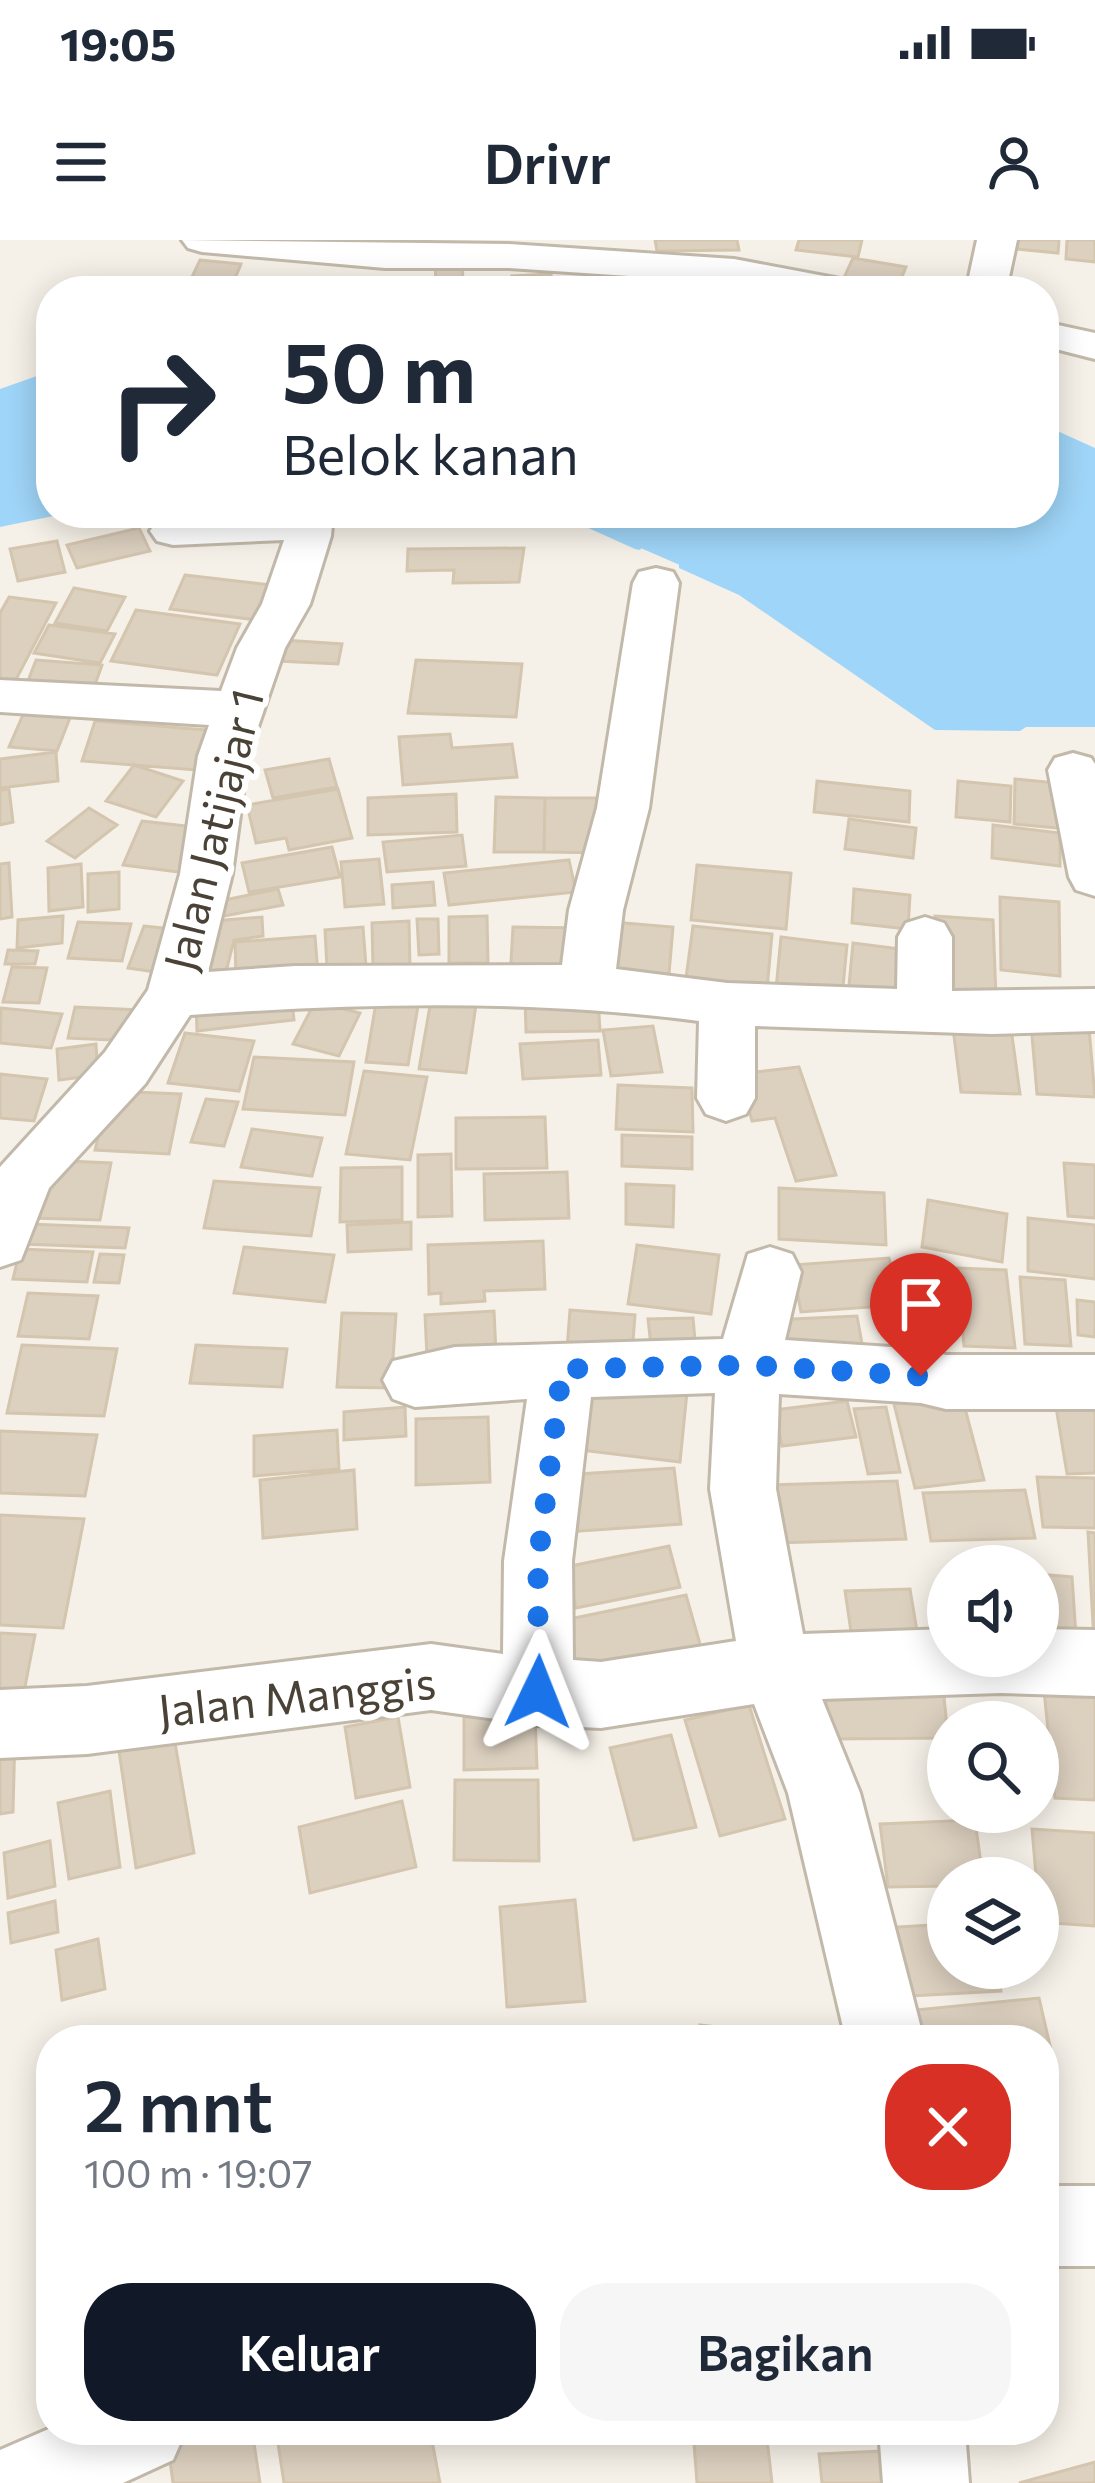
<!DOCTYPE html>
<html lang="id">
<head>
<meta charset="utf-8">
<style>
	:root { --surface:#fff; --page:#f6f6f7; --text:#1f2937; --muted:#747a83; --accent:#111827 }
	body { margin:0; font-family:Commissioner,sans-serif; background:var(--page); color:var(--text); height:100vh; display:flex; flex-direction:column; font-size:45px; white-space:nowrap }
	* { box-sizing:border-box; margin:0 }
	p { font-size:39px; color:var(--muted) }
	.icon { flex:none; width:66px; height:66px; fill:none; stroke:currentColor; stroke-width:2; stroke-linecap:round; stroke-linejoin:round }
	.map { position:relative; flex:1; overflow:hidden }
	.drawer { position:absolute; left:36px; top:1785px; width:1023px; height:420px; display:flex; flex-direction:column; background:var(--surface); border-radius:48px; box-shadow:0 6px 30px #0003 }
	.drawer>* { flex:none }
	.guide { position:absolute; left:36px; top:36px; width:1023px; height:252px; border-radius:48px; box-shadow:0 6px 30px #0003; background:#fff; color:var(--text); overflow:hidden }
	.controls { position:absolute; left:927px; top:1305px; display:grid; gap:24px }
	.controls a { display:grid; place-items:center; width:132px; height:132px; border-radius:50%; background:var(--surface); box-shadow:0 6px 30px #0003; font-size:60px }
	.pin { position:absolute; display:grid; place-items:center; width:102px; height:102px; color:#fff; margin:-123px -51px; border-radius:50% 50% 50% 0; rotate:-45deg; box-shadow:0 0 12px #0007 }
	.pin .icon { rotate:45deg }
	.me { position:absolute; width:132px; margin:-66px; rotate:2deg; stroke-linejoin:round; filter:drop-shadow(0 0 9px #0008) }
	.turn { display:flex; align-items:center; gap:42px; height:252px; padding:0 48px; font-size:54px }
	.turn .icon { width:156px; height:156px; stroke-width:2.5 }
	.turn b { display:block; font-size:84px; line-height:102px }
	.round { display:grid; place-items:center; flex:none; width:126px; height:126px; border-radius:48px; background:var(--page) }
	.overview { display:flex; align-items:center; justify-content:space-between; height:204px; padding:0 48px }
	h1 { font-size:72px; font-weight:600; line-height:90px }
	.cta { display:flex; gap:24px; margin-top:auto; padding:24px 48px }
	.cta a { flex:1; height:138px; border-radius:48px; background:var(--accent); color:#fff; font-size:48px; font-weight:600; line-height:138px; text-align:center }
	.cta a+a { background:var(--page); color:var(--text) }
	.status { display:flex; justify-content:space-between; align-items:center; height:84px; padding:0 60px; background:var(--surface); direction:ltr }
	.status svg { height:33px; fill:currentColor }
	header { display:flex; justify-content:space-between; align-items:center; height:156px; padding:0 48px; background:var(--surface); font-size:54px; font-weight:600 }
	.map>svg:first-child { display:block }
	.water { fill:#9fd5f8 }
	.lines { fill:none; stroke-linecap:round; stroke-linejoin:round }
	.stream { fill:#9fd5f8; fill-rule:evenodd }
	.building { fill:#dcd0bf; stroke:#d4c5af; stroke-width:3 }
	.minor-casing { stroke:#c2b9aa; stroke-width:6 }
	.minor { fill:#fff; fill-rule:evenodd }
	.route { stroke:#1a73e8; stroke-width:21; stroke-dasharray:0 37.8 }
	.labels { text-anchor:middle; stroke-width:12; stroke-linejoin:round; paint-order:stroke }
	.street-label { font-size:45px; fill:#4a4236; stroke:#fff }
</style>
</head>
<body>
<div class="status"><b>19:05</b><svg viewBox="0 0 49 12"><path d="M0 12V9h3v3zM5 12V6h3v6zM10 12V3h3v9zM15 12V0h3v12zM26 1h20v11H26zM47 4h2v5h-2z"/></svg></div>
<header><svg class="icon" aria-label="menu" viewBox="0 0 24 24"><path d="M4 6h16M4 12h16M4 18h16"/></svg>Drivr<svg class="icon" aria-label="person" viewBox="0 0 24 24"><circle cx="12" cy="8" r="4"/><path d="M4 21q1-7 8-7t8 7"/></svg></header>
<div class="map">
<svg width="1095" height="2243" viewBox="0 0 1095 2243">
	<rect width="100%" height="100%" fill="#f6f1e8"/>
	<path class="water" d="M51,134v139h17l-68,14v-135z
		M1044,188l51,24v275h-156l-197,-135 -182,-79h484z"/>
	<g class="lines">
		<path class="stream" d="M288,48l14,3h-19z
			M51,131v6l-51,18v-6z
			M1044,185l51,23v7l-51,-23z
			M555,273h14l75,34 -5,3 -4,-1z
			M683,323l64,26 194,134h79l6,4 -6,4 -85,-1 -196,-135 -60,-27v-4z"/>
	</g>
	<path class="building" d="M655,0h82l2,10 -82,1z
		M799,0h63l-4,17 -62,-7z
		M1005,0h54l-1,13 -54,-5z
		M1067,0h28v22l-29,-3z
		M853,18l53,9 -9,22 -54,-9z
		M200,20l41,4 -7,17 -42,-4z
		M462,20l1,22 -27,1 -1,-22z
		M551,34l2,16 -39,1 -2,-15z
		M139,288l11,23 -73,17 -10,-23z
		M57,301l8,31 -47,9 -8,-32z
		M524,308l-5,34 -66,1 1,-13 -47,1 1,-22z
		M185,335l86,10 -14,35 -87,-11z
		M74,348l51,9 -18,34 -52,-8z
		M9,357l47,6 -47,90 -9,-1v-79z
		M136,370l104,14 -23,51 -106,-14z
		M49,385l66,9 -15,29 -66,-10z
		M283,400l59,4 -4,20 -60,-3z
		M36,420l66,5 -12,34 -67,-5z
		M416,420l106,4 -6,53 -108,-4z
		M29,461l46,4 -18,46 -48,-4z
		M95,481l113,9 -12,40 -114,-9z
		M450,494l2,14 60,-4 5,33 -114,8 -4,-48z
		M56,512l2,29 -58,7v-29z
		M329,519l8,28 -64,11 -8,-28z
		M134,525l49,16 -27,36 -50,-16z
		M1015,539l42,4 1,45 -44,-4z
		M817,541l93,10 -1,31 -95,-10z
		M958,541l53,5 -1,36 -54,-5z
		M9,549l4,33 -13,3v-35z
		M338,549l14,49 -63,12 -3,-12 -30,5 -9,-38z
		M456,554l1,38 -89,3v-37z
		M496,557l49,1 -1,54h-50z
		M545,558h61l1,55 -63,-1z
		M89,568l28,17 -42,33 -28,-17z
		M849,579l67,9 -3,30 -68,-9z
		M142,581l62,7 -17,45 -64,-8z
		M993,585l67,8v33l-68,-8z
		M462,595l4,31 -79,6 -4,-30z
		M332,607l8,30 -91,15 -7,-29z
		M379,619l5,45 -39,3 -4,-45z
		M569,620l7,32 -127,13 -5,-32z
		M9,623l3,54 -12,2v-55z
		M81,624l2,43 -34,4 -1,-43z
		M697,625l94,8 -5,56 -95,-9z
		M119,632v37l-31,3v-38z
		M433,642l2,23 -42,3 -1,-23z
		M278,649l5,16 -59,11 -4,-15z
		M854,649l56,6 -2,34 -56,-6z
		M1000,657l59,5 1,74 -59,-6z
		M63,676l-1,27 -45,5 1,-28z
		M487,676l1,47h-39v-46z
		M935,676l58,4 3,77 -60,-5z
		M262,677l1,19 -29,4 -10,40 -28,-2 17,-57z
		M417,679h21l1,35 -20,1z
		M409,681l1,48 -37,1 -1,-47z
		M601,681l72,6 -5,59 -73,-5z
		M78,682l53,2 -9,37 -54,-3z
		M144,686l28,3 -16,43 -28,-4z
		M693,686l79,8 -6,67 -82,-8z
		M363,687l3,39 -39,3 -2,-39z
		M513,687l71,1v52l-74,-1z
		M315,696l3,38 -82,6 -1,-38z
		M781,697l66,8 -5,52 -66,-8z
		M853,703l63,8 -4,53 -64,-8z
		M8,710l30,1 -3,13h-30z
		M12,727l35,1 -8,35 -36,-1z
		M291,754l3,26 -97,11 -1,-26z
		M432,754l45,4 -11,75 -47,-4z
		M377,757l42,3 -11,65 -42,-3z
		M598,757l2,34 -74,1 -1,-34z
		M315,762l45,11 -21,43 -46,-12z
		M75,767l66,3 -7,31 -66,-3z
		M1,768l61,6 -11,34 -51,-5z
		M1031,784l58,4 6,69 -58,-3z
		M653,786l9,46 -51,4 -8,-46z
		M953,788h58l9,66 -59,-2z
		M185,793l69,8 -15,50 -71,-8z
		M598,800l3,35 -78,4 -3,-35z
		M96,804l2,31 -39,5 -2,-31z
		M254,817l100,5 -9,53 -102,-6z
		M799,827l37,108 -40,6 -21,-63 -23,3 -13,-47z
		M364,831l63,6 -17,83 -64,-6z
		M0,834l47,5 -13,42 -34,-3z
		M618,845l74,3 1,44 -77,-3z
		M109,851l72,3 -12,60 -74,-4z
		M206,859l32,3 -14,44 -33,-4z
		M545,877l2,51 -91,1v-51z
		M252,889l70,9 -10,38 -71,-9z
		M622,895l70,2v32l-70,-3z
		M451,914l1,62 -34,1v-62z
		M44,920l67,3 -11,57 -69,-2z
		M1064,923l31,2v53l-27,-2z
		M402,927v53l-62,2 1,-54z
		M567,932l2,46 -84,2 -1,-46z
		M214,941l106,7 -9,48 -107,-8z
		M626,944l48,2 -1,41 -47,-3z
		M779,948l105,5 2,52 -107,-6z
		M928,960l79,14 -5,48 -80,-15z
		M1028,978l67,7v54l-67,-8z
		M411,982v27l-63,3 -1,-27z
		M28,984l101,4 -4,20 -102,-4z
		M543,1001l2,48 -61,2 1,10 -44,3v-11l-12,1 -1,-49z
		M637,1005l82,10 -8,59 -83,-10z
		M244,1007l90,8 -9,47 -91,-9z
		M20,1009l73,3 -6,30 -74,-3z
		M100,1014l24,1 -5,28 -25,-1z
		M889,1018l11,47 -99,7 -9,-47z
		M957,1028l49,2 9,78 -51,-2z
		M1020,1037l45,3 6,66 -46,-2z
		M912,1040h36l8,55 -36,1z
		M28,1053l70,3 -9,43 -71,-3z
		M1077,1060l18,2v35l-17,-2z
		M570,1070l65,5 -3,39 -65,-5z
		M494,1071l2,42 -69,4 -2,-42z
		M342,1073l54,1 -5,74 -54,-1z
		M857,1076l8,44 -88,5 -6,-45z
		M693,1078l4,44 -44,2 -5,-45z
		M22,1105l95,4 -13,67 -97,-3z
		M196,1105l91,4 -5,38 -92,-4z
		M582,1141l105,11 -7,70 -108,-13z
		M962,1157l22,83 -69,8 -21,-84z
		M847,1161l9,36 -74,9 -8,-36z
		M405,1167l1,29 -62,4v-28z
		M886,1167l14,65 -32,2 -14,-65z
		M1056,1167h39v66l-28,1z
		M488,1177l2,65 -74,3v-66z
		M337,1190l2,39 -85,7v-40z
		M0,1191l97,4 -12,61 -85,-3z
		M674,1228l7,56 -114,8 -5,-57z
		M354,1230l3,59 -94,9 -3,-58z
		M1037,1237l58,1v50l-52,-1z
		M897,1241l9,58 -130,4 -7,-58z
		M1025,1250l10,48 -104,3 -8,-48z
		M0,1275l84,4 -21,109 -63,-3z
		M1088,1292l7,1v110h-1z
		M669,1306l11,41 -104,21 -10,-41z
		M1038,1334l34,3 4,59 -38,-3z
		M910,1349l10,60 -66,3 -9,-61z
		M686,1355l16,56 -129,27 -13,-57z
		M0,1393l35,2 -16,83 -19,-1z
		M942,1436l6,62 -119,1 -5,-61z
		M1043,1441l52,2v117l-40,-2z
		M749,1465l36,114 -65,17 -35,-116z
		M535,1475l2,53 -73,2v-53z
		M398,1477l12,70 -54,11 -11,-71z
		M15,1493l-2,79 -13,2v-80z
		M671,1495l25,92 -62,13 -24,-92z
		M174,1497l20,116 -58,15 -17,-117z
		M455,1540h83l1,81 -85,-1z
		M110,1551l10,76 -51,12 -11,-76z
		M402,1561l14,66 -106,26 -11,-66z
		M975,1580l8,58h-35v8l-60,1 -8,-63z
		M1032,1589l63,4v93l-55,-4z
		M50,1601l5,45 -47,12 -4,-45z
		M575,1660l10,101 -78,6 -7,-100z
		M55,1661l3,31 -47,11 -3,-30z
		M948,1684v44h49l4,23 -109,6 -10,-69z
		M98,1699l7,50 -43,11 -6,-50z
		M1039,1758l16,69 -11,1v-28h-124l-5,-30z
		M700,1785l87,10v5h-88z
		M166,2190h86l8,53h-87z
		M276,2190h154l10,53h-156z
		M693,2190h73l6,53h-75z
		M903,2210l4,33h-85l-3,-29z
		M1095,2222v21h-76z"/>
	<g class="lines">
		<defs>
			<path id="minor" d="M182,0l327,4 225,15 122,23 6,9h-86l-42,-8 -225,-15h-124l-183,-16 -14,-4z
				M977,0h40l-11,51h-40z
				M1044,82l51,11v26l-51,-13z
				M333,273l-2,23 -21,68 -25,44 -37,108 -16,118 -24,98 87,-6 267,-1 7,-55 28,-102 36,-225 6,-11 17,-4 17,4 6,11 -30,225 -26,102 -7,59 111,14 170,6 1,-52 8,-14 19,-6 19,6 8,14v54l143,-2v42l-103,3 -237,-8v72l-9,16 -20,7 -20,-7 -9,-16 2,-77c-168,-22 -340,-18 -509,-6l-45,69 -96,104 -28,72 -21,7v-100l105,-115 43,-62 32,-116 18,-118 11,-31 -209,-13v-32l221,11 16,-43 25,-44 22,-64 -111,5 -16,-4 -7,-10 7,-10 16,-4z
				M1073,513l18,5 4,6v132l-19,-6 -7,-13 -21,-107 7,-12z
				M770,1007l22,7 9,18 -16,68 136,9 25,6h149v54h-149l-25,-6 -142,-9 -3,95 27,145 145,-5v27h90v-27l57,1v66l-95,-3 -178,6 38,94 64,247h-78l-58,-247 -34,-89 -153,24 -63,-3 -107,-15 -344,44 -87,4v-68l87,-4 344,-42 72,10 1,-93 23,-162 -112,8 -22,-8 -10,-19 10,-19 62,-14 268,-8 25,-85zM715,1153l-5,96 26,152 -135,21 -28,-2 -1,-99 19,-164z
				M1044,1946h51v80h-51z
				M51,2188v2h135l-13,30 -50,23h-123v-33z
				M879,2190h86l4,53h-86z"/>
		</defs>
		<use href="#minor" class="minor-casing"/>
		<use href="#minor" class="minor"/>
	</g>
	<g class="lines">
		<path class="route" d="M538,1452v-131l24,-192 186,-4 173,11"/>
	</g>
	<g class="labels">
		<g class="street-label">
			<text transform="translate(214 590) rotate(-76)" y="16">Jalan Jatijajar 1</text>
			<text transform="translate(297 1457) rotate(-6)" y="16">Jalan Manggis</text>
		</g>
	</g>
</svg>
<div class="controls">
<a><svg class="icon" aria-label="sound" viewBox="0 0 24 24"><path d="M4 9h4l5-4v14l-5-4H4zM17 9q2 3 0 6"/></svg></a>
<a><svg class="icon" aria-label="search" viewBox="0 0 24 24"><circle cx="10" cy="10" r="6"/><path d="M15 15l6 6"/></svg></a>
<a><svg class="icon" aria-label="layers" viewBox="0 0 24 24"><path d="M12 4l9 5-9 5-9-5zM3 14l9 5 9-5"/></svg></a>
</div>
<div class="pin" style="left:921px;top:1136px;background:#d93025"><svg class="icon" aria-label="arrive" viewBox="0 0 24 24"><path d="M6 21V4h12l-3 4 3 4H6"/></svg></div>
<svg class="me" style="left:538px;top:1452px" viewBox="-20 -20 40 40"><path d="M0-17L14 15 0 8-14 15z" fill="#1a73e8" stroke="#fff" stroke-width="4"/></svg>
<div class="guide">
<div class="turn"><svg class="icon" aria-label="right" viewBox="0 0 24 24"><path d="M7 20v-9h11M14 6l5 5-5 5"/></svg><div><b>50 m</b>Belok kanan</div></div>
</div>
<section class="drawer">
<div class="overview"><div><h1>2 mnt</h1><p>100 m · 19:07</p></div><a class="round" style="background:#d93025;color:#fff"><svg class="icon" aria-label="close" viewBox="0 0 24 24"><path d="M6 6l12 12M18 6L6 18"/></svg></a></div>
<div class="cta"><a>Keluar</a><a>Bagikan</a></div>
</section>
</div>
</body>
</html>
